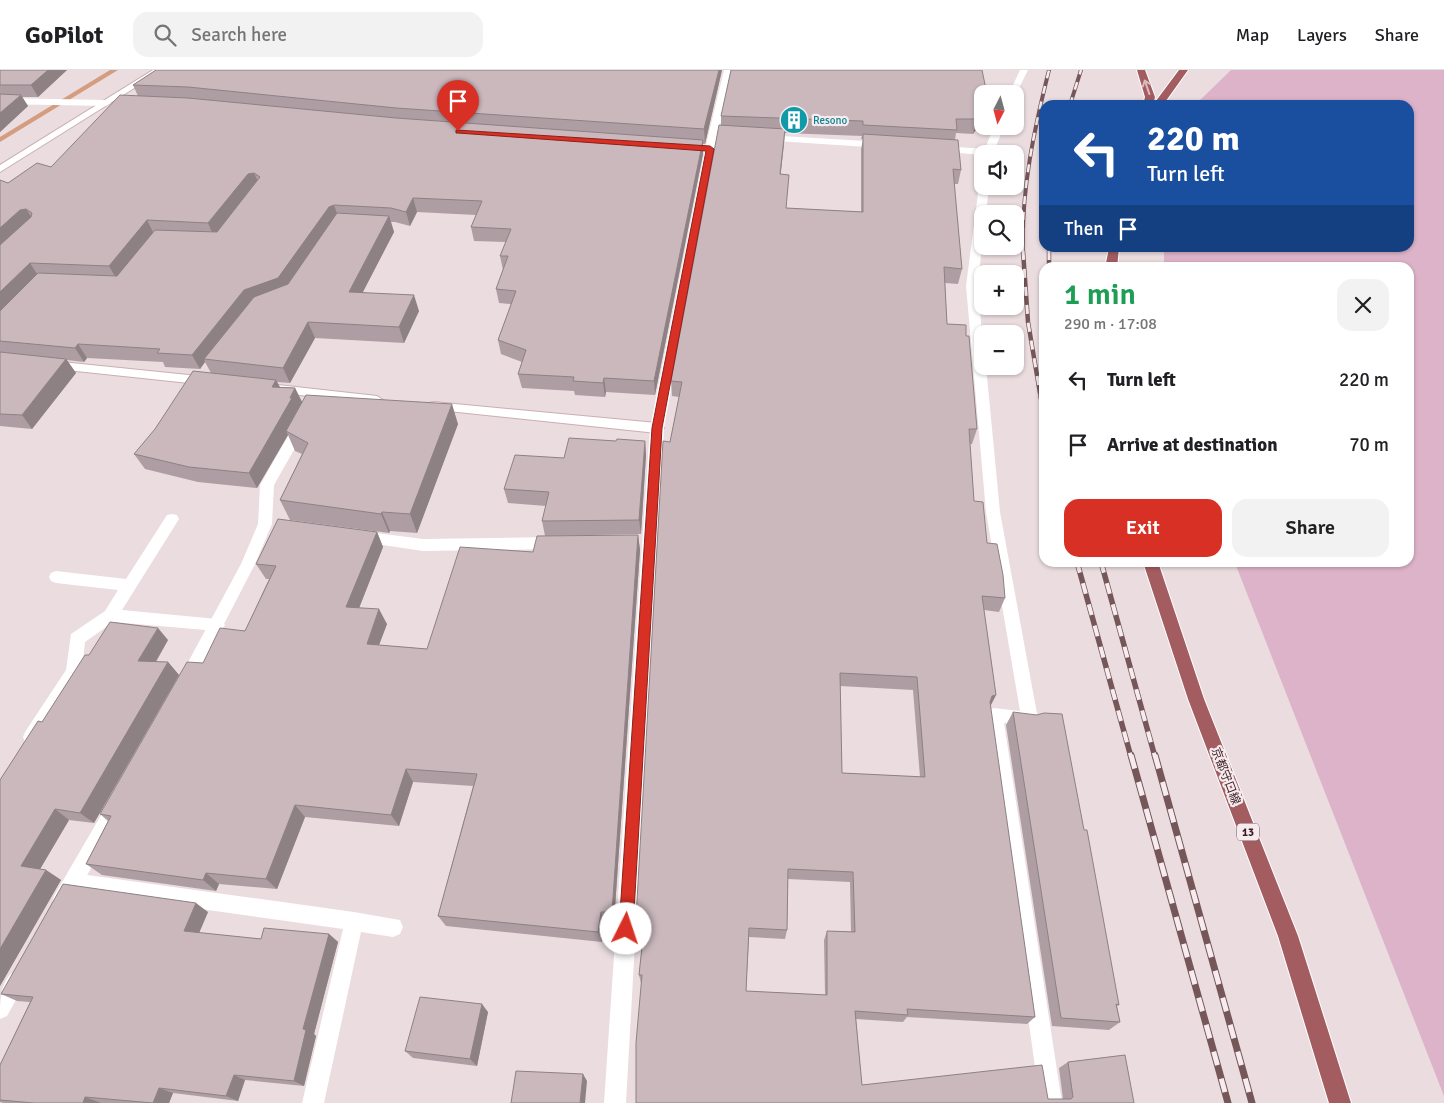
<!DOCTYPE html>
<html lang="en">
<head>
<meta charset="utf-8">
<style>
	:root { --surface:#fff; --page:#f2f2f2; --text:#202124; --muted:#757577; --line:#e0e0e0; --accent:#d93025 }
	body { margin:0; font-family:Signika,"Noto Sans JP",sans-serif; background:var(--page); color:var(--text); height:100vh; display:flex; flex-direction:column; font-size:19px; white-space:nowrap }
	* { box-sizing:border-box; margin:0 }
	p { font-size:16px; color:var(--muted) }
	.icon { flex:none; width:28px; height:28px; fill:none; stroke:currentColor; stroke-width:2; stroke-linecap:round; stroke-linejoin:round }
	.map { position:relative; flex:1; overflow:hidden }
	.side { position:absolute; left:1039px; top:192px; width:375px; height:305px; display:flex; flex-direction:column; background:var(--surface); border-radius:15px; box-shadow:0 1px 4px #0004 }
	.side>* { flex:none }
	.hud { position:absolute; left:1039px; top:30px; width:375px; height:152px; border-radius:15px; box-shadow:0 1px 4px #0004; background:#1a4fa0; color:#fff; overflow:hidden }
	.needle { width:32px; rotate:186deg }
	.tools { position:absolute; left:974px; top:15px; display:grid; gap:10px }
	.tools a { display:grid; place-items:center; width:50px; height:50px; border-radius:10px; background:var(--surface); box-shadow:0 1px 4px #0004; font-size:25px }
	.pin { position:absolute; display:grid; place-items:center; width:42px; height:42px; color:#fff; margin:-51px -21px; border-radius:50% 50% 50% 0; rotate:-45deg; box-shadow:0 0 5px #0007 }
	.pin .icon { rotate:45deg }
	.me { position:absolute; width:55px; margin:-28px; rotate:4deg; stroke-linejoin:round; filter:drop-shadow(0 0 4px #0008) }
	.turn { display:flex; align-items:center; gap:18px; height:105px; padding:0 25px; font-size:22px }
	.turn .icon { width:65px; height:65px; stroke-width:2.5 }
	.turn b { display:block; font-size:35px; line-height:42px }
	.then { display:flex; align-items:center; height:48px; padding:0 25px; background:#0003; gap:10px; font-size:19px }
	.round { display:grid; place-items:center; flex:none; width:52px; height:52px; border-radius:15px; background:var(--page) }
	.summary { display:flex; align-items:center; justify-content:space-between; height:85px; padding:0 25px }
	h1 { font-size:30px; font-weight:600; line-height:38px; color:#1e9e55 }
	.action { display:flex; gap:10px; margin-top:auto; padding:10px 25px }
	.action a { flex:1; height:58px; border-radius:15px; background:var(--accent); color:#fff; font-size:20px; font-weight:600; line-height:58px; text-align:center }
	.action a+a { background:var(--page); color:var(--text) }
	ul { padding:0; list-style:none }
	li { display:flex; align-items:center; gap:15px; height:65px; padding:0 25px }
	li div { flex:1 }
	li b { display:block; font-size:19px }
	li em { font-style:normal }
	header { display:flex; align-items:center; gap:30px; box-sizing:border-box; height:70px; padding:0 25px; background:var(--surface); border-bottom:1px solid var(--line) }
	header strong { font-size:24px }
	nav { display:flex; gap:28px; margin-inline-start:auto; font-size:18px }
	.search { width:350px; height:45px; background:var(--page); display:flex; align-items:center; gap:12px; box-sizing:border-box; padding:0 18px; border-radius:15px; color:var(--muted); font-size:19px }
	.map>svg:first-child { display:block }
	.green { fill:#ddb3c9 }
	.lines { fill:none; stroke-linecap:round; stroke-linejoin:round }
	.stream { fill:#d49d7f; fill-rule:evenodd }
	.secondary-casing { stroke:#caafb3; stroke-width:2 }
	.primary-casing { stroke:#fff; stroke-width:2 }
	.lane { fill:#fff; fill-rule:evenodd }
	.street { fill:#fff; fill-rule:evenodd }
	.secondary { fill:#fff; fill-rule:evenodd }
	.primary { fill:#a35d61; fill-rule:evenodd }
	.rail-far3-casing { stroke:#765759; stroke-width:4 }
	.rail-far2-casing { stroke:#765759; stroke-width:4.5 }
	.rail-far1-casing { stroke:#765759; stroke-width:5.5 }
	.rail-casing { stroke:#765759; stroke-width:7 }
	.rail-far3 { stroke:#f6ecef; stroke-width:2.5; stroke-dasharray:8; stroke-linecap:butt }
	.rail-far2 { stroke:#f6ecef; stroke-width:3; stroke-dasharray:9; stroke-linecap:butt }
	.rail-far1 { stroke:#f6ecef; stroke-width:4; stroke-dasharray:11; stroke-linecap:butt }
	.rail { stroke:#f6ecef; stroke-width:5; stroke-dasharray:14; stroke-linecap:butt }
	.wall { fill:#ae9ea3; fill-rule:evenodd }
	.shaded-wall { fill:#8d8184 }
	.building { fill:#cab8bd; stroke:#8d8184; fill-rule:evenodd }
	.oneway { stroke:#d9babd }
	.route { fill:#d93025; stroke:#8d1f18 }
	.labels { text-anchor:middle; stroke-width:4.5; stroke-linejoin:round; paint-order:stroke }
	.far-culture-label { font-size:11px; fill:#0d838f; stroke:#f6ecef; text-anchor:start }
	.shield { fill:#f6ecef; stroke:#725b5d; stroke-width:1 }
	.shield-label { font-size:11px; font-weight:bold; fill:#3a1d1f }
	.street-label { font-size:12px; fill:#3a1d1f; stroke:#f6ecef }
</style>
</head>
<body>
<header>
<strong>GoPilot</strong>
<div class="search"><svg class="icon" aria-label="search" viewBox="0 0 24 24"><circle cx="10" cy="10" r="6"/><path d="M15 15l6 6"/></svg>Search here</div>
<nav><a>Map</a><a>Layers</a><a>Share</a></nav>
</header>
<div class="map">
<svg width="1444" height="1033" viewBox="0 0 1444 1033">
	<rect width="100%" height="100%" fill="#eadcdf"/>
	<path class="green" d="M1231,0h213v1026l-209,-533 174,-1v-294l-245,-1v-19h245v-143h-214z"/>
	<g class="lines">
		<path class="stream" d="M110,0h8l-118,72v-5z"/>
		<defs>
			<path id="secondary" d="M153,0h10l-163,102v-7z
				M52,291l156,16 6,4 -6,4 -160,-17 -2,-3 2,-3z
				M278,315l99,11 6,4 -6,4 -103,-12 -2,-3 2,-3z
				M434,332l223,21 7,5 -7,5 -228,-24 -1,-3 1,-3z"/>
			<path id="primary" d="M1137,0h8l10,27 -2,8h-10l2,-8z
				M1179,0h9l-25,35h-10z
				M1109,178h10l-2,20h-12z
				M1143,492h15l46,137 94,237 53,167h-22l-51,-167 -90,-237z"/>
		</defs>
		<use href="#secondary" class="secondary-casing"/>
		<use href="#primary" class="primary-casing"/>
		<path class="lane" d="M0,28l106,2 5,3 -5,3 -106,-2z
			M765,65l117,7 5,3 -5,3 -120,-8v-4z
			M939,76l49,3 5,3 -11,3 -46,-4v-4z
			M172,444l5,1 2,4 -57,91 95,9 5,2 3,4 -3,4 -5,2 -104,-9 -28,20 -3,29 -45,71 -6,2 -6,-2 -2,-5 2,-5 41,-62 5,-36 34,-23 13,-21 -62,-7 -5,-2 -2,-4 2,-4 5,-2 70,8 41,-64z
			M361,461l62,8 132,-2 5,2 2,4 -2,4 -5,2 -132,2 -67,-10 -2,-4 2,-4z
			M73,803l281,39 46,8 3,7 -3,7 -7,3 -32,-5 -37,171h-22l41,-174 -270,-38 -7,-3 -2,-6 2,-6z"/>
		<path class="street" d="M724,0h8l-17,79 -51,279 -38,675h-22l46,-675 55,-279z
			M1020,0h8l-13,26v-2h-6z
			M994,56h10l-11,28h-10z
			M982,113v3h7l-3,28h-4v30l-4,42 4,48v32h4l14,146 38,207 -2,5 -6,2 -26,-3 58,380h-22l-54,-388 2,-5 6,-2 26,3 -34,-199 -20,-226 13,-100z
			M301,350l7,5 -34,60 -2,39 -17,40 -62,120 -6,2 -6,-2 -2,-5 62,-115 17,-40 2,-39 36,-63z
			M117,726l6,2 3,6 -3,6 -55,100 -7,2 -7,-2 -2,-7 2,-7 57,-98z
			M17,900l7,3 3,7 -20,36 -7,3c0,-18 0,-41 17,-49z"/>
		<use href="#secondary" class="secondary"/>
		<use href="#primary" class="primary"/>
		<defs>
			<path id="rail-far3" d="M1070,35l11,-35
				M1049,178v4
				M1023,182c-2,-62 11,-122 26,-182"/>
			<path id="rail-far2" d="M1023,181l5,71 16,95
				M1049,181v17"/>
			<path id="rail-far1" d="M1077,492l54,195
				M1101,492l54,195"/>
			<path id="rail" d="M1131,685l97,348
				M1155,685l97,348"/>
		</defs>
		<use href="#rail-far3" class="rail-far3-casing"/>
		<use href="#rail-far2" class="rail-far2-casing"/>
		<use href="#rail-far1" class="rail-far1-casing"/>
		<use href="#rail" class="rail-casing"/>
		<use href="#rail-far3" class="rail-far3"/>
		<use href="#rail-far2" class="rail-far2"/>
		<use href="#rail-far1" class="rail-far1"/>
		<use href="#rail" class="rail"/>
	</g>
	<path class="wall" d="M0,0h67l-29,27h-16l6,9 -28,26z
		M156,0h566l-17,74h-2v10l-48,241 -49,-3 -1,5 -30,-2 -1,-4 -52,-3 -4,-14 4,-12 -21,-8 -3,-14 13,-36 -12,-1 -3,-14 7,-19 -3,-14 6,-14 -32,-1 -3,-14 5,-12 -59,-3 -7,14 -15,-4h-4l3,10 -31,60 56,19 -15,32 -89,-5 -25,45 -13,-1 3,5 15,1 7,14 156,22 -41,109 -27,-2 -1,2 -99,-13 -10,-20 22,-46 -7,-3 -7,-16 -31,53 -59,-6 -53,-13 -11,-15 77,-81 -6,-11 -5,7 -35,-2 -2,-5 -76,-4 -3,4 -17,-2 9,13 -44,56 -32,-3v-246l8,3 43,-16 87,-71 -5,-11z
		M982,24v23l-2,7 -7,10 -17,-1 -1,7 6,30 -3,14h-4l8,85 -4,15 -13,-1 2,41 30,105 -5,15h-2l4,57 13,42 18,55 -6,14 -15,-2 12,85 -6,11 45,311 -8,7 -120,-7 -4,5 -47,-3 6,66 186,14h15l-4,-31 9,-6 66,41h-498l6,-120h-1l-2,-8 3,-29 -5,-1 -2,-9 35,-494 9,-45 -7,-1 -1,-15 50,-256v-9zM784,63l78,3 -1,3h2l-2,10v63l-75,-4 3,-33 -9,-1zM840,616l73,4 7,87 -78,-4zM788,809l62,3 1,50 -24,-1 -3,9 1,55 -79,-4 3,-54 36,2 2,-9z
		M616,371h29l1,14 -5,79 -96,2 -3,-15 4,-15 -38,-3 -4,-14 60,-31z
		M377,462l6,15 -24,61 28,16 -8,21 48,4 106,-97 105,-17 2,15 -26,372h-10l-2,20 -156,-16 -8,-10 35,-130 -60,-4 -14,44 -94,-9 -28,72 -58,-5 -3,7 -114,-16 -16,-11 22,-43 -8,-7 103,-151 42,-32 24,-52h-3l-10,-15z
		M168,570l-12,22h12l11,13 -85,148 -25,-3 -29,49 6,1 15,10 -61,106v-206l42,-58 47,-67z
		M1013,642l106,293 -2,1 3,16 -11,8 -57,-4 -46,-301z
		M208,842l-9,21 62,6 68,-5 9,8 -24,92 2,2 -12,50 -59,-6 -7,21 -65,-8 -4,10h-166l-3,-1v-37l30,-63 -13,-1 -16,-7z
		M488,942l-11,54 -64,-8 -8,-7z"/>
	<path class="shaded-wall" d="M48,0h19l-29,27 -7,-12z
		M719,0h3l-17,74 -1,-15z
		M21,25l7,11 -28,26v-19z
		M982,40v7l-2,7 -7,10 3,-15z
		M785,59l-1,15 -5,45 1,-15z
		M703,70v14l-48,241 -1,-14z
		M254,103l6,13 -46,51 -6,-14 40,-49z
		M413,128l4,14 -7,14 -4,-14z
		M334,135l5,14 -55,72 -80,68 1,3 -5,7 -8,-14 52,-65 85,-83z
		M26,139l9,13 -35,28v-22l20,-18z
		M389,146l5,16 -39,75 -6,-15z
		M147,150l7,14 -37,46 -8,-14z
		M30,193l9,14 -39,39v-24z
		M414,225l5,16 -15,32 -5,-16z
		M308,252l7,16 -25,45 -7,-15z
		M78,274l9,14 -3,4 -9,-14z
		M66,289l10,14 -44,56 -10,-14z
		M604,308l2,14 -1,5 -2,-14z
		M276,310l8,15 -12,-8z
		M295,318l8,16 -17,27 2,4 -31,53 -8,-15z
		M452,334l6,20 -41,109 -7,-19z
		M645,371l1,14 -5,79 -2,-14z
		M382,442l8,19 -1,2 -8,-19z
		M377,462l6,15 -29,74 -8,-14z
		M638,465l2,15 -26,372 -2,-10z
		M379,539l8,15 -13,34 -7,-14z
		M158,558l10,12 -19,33 -11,-12z
		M168,592l11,13 -85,148 -14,-10z
		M996,625l-6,12 -4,2 6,-13z
		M406,699l7,13 -14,44 -8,-11z
		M295,735l10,12 -28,72 -11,-10z
		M55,739l14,11 -33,56 -15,-10z
		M46,800l15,10 -61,106v-37z
		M206,803l13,11 -3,7 -13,-11z
		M196,833l12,9 -12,28 -12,-9z
		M601,842l3,10 -2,20 -4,-10z
		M329,864l9,8 -24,92 2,2 -12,50 -10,-5 9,-52z
		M482,934l6,8 -11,54 -7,-7z
		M583,1004l4,7 -2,22h-5z
		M234,1005l11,5 -7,21 -12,-5z
		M159,1018l14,5 -4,10h-16z
		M85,1027l16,6h-18z"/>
	<path class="building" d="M0,0h48l-17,15h-31z
		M156,0h563l-15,59 -308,-21 -208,-21 -55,-2z
		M731,0h251l5,24h-5v16l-6,9h-20l1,11 -94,-5v-4l-142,-5z
		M0,24l21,1 -21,18z
		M120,25l68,3 208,20 307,22 -49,241 -50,-3 -1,5 -30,-2 1,-4 -56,-3 8,-24 -28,-10 18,-49 -20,-2 12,-33h-8l11,-27 -40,-2 11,-26 -69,-3 -7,14 -15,-4 -57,-3 -5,2 -51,71 -34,12 -52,65 -35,-2 3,-4 -82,-5 -3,4 -75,-7v-30l38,-38 79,3 38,-46 62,2 43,-55 -6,-4 -6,1 -40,49 -61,-3 -38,46 -79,-3 -30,29v-47l31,-28 1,-4 -6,-4 -6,1 -20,18v-48l8,3 29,-20 14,4z
		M719,55l66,4 -5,45 9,1 -3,33 77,4v-78l95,6 3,30 -8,-1 9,100 -18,-2 3,57 19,1v11h3l8,93h-8l5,72 9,1 4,41 10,1 6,31 2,23 -23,-2 14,99 -4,1 -2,6 45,315 -128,-8 1,6 -53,-4 7,74 180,-20 6,34h23l2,-2 -5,-35 57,-7 9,48h-498v-60l6,-68h-3l4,-38 -8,-1 28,-495 7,1 12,-60 -11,-1zM840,603l77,4 8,100 -83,-4zM788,799l65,3 2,60 -28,-1v64l-81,-4 3,-63 38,2z
		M337,143l52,3 -40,76 65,3 -15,32 -91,-5 -25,46 -79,-9 50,-62 34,-13z
		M0,282l66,7 -44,56 -22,-1z
		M193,301l83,9 -4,7 23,1 -5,10h2l-43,75 -60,-6 -55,-13 21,-25z
		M306,325l146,9 -42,110 -28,-2 -1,2 -101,-14 28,-57 -22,-12z
		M569,368l47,3 1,-2 28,2 -6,79 -97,1 7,-29 -45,-3 11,-34 49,3z
		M278,449l99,13 -31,75 33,2 -12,35 60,5 33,-102 73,5 4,-16 101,-1 -26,377h-11l-3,20 -160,-16 39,-142 -71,-5 -15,46 -96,-10 -29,74 -60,-6 -3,7 -117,-16 25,-48 -11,-2 87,-152 16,1 17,-35 25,3 31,-65 -20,-2z
		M110,552l48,6 -20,33 30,1 -88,151 -25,-4 -34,57 25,4 -46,79v-169l38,-59 4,1 43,-67h4z
		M1013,642l24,3 7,-2 18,1 22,116h3l32,175 -3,-1 4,18 -59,-4z
		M63,814l133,19 -12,28 77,8 3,-11 65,6 -26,95 3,1 -12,51 -60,-6 -8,21 -67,-8 -6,15 -68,-6 -2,6h-49l-34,-3v-35l33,-68 -32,-3z
		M420,927l62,7 -12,55 -65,-8z
		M516,1001l67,3 -3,29h-69z"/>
	<defs><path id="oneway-shaft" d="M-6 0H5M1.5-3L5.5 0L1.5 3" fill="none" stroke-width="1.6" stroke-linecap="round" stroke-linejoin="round" transform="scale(1.25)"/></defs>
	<use class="oneway" href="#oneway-shaft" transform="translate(1147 17) rotate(-109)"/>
	<path class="route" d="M456,60l254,16 4,3 -52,279 -29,501 -2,5 -5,2 -5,-2 -2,-5 33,-501 54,-277 -248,-18h-2z"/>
	<defs>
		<symbol id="building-disc" viewBox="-11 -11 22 22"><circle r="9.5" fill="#0f9aa8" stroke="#f6ecef"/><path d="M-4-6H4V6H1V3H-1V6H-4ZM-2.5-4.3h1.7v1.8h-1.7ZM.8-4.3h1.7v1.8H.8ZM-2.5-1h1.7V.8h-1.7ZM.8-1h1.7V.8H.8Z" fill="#fff"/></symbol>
	</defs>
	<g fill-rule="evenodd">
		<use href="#building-disc" x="778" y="34" width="32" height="32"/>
	</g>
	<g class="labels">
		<g class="far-culture-label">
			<text x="813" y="54">Resono</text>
		</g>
		<rect class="shield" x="1237" y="753.5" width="22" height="17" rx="4"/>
		<g class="shield-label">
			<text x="1248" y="766">13</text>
		</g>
		<g class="street-label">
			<text transform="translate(1226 706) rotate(69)" y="4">京都守口線</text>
		</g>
	</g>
</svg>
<div class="tools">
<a><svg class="needle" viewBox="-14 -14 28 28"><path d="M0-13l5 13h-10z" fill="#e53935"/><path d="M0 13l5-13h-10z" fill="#757577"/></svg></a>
<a><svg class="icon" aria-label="sound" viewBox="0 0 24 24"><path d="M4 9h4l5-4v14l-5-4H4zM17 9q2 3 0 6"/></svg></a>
<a><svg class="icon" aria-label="search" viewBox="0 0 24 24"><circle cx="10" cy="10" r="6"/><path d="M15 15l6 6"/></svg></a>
<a>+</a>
<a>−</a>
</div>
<div class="pin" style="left:458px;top:61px;background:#d93025"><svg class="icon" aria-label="arrive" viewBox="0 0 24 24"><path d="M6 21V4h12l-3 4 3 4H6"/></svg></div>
<svg class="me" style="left:626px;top:859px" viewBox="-20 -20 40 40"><circle r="19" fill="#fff"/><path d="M0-13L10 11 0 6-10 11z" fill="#d93025"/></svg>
<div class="hud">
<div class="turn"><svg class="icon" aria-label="left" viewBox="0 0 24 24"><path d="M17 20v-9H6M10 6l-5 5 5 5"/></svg><div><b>220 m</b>Turn left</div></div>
<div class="then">Then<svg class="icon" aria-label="arrive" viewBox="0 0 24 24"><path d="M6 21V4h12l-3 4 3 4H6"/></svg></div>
</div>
<section class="side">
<div class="summary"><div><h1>1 min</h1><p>290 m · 17:08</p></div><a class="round"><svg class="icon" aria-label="close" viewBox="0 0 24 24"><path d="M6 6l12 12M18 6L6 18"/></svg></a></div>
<ul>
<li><svg class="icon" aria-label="left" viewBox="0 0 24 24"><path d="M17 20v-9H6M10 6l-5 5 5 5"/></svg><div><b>Turn left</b></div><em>220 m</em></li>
<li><svg class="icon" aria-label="arrive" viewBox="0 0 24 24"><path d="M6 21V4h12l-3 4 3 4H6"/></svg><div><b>Arrive at destination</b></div><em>70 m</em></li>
</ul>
<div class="action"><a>Exit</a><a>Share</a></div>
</section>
</div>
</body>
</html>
